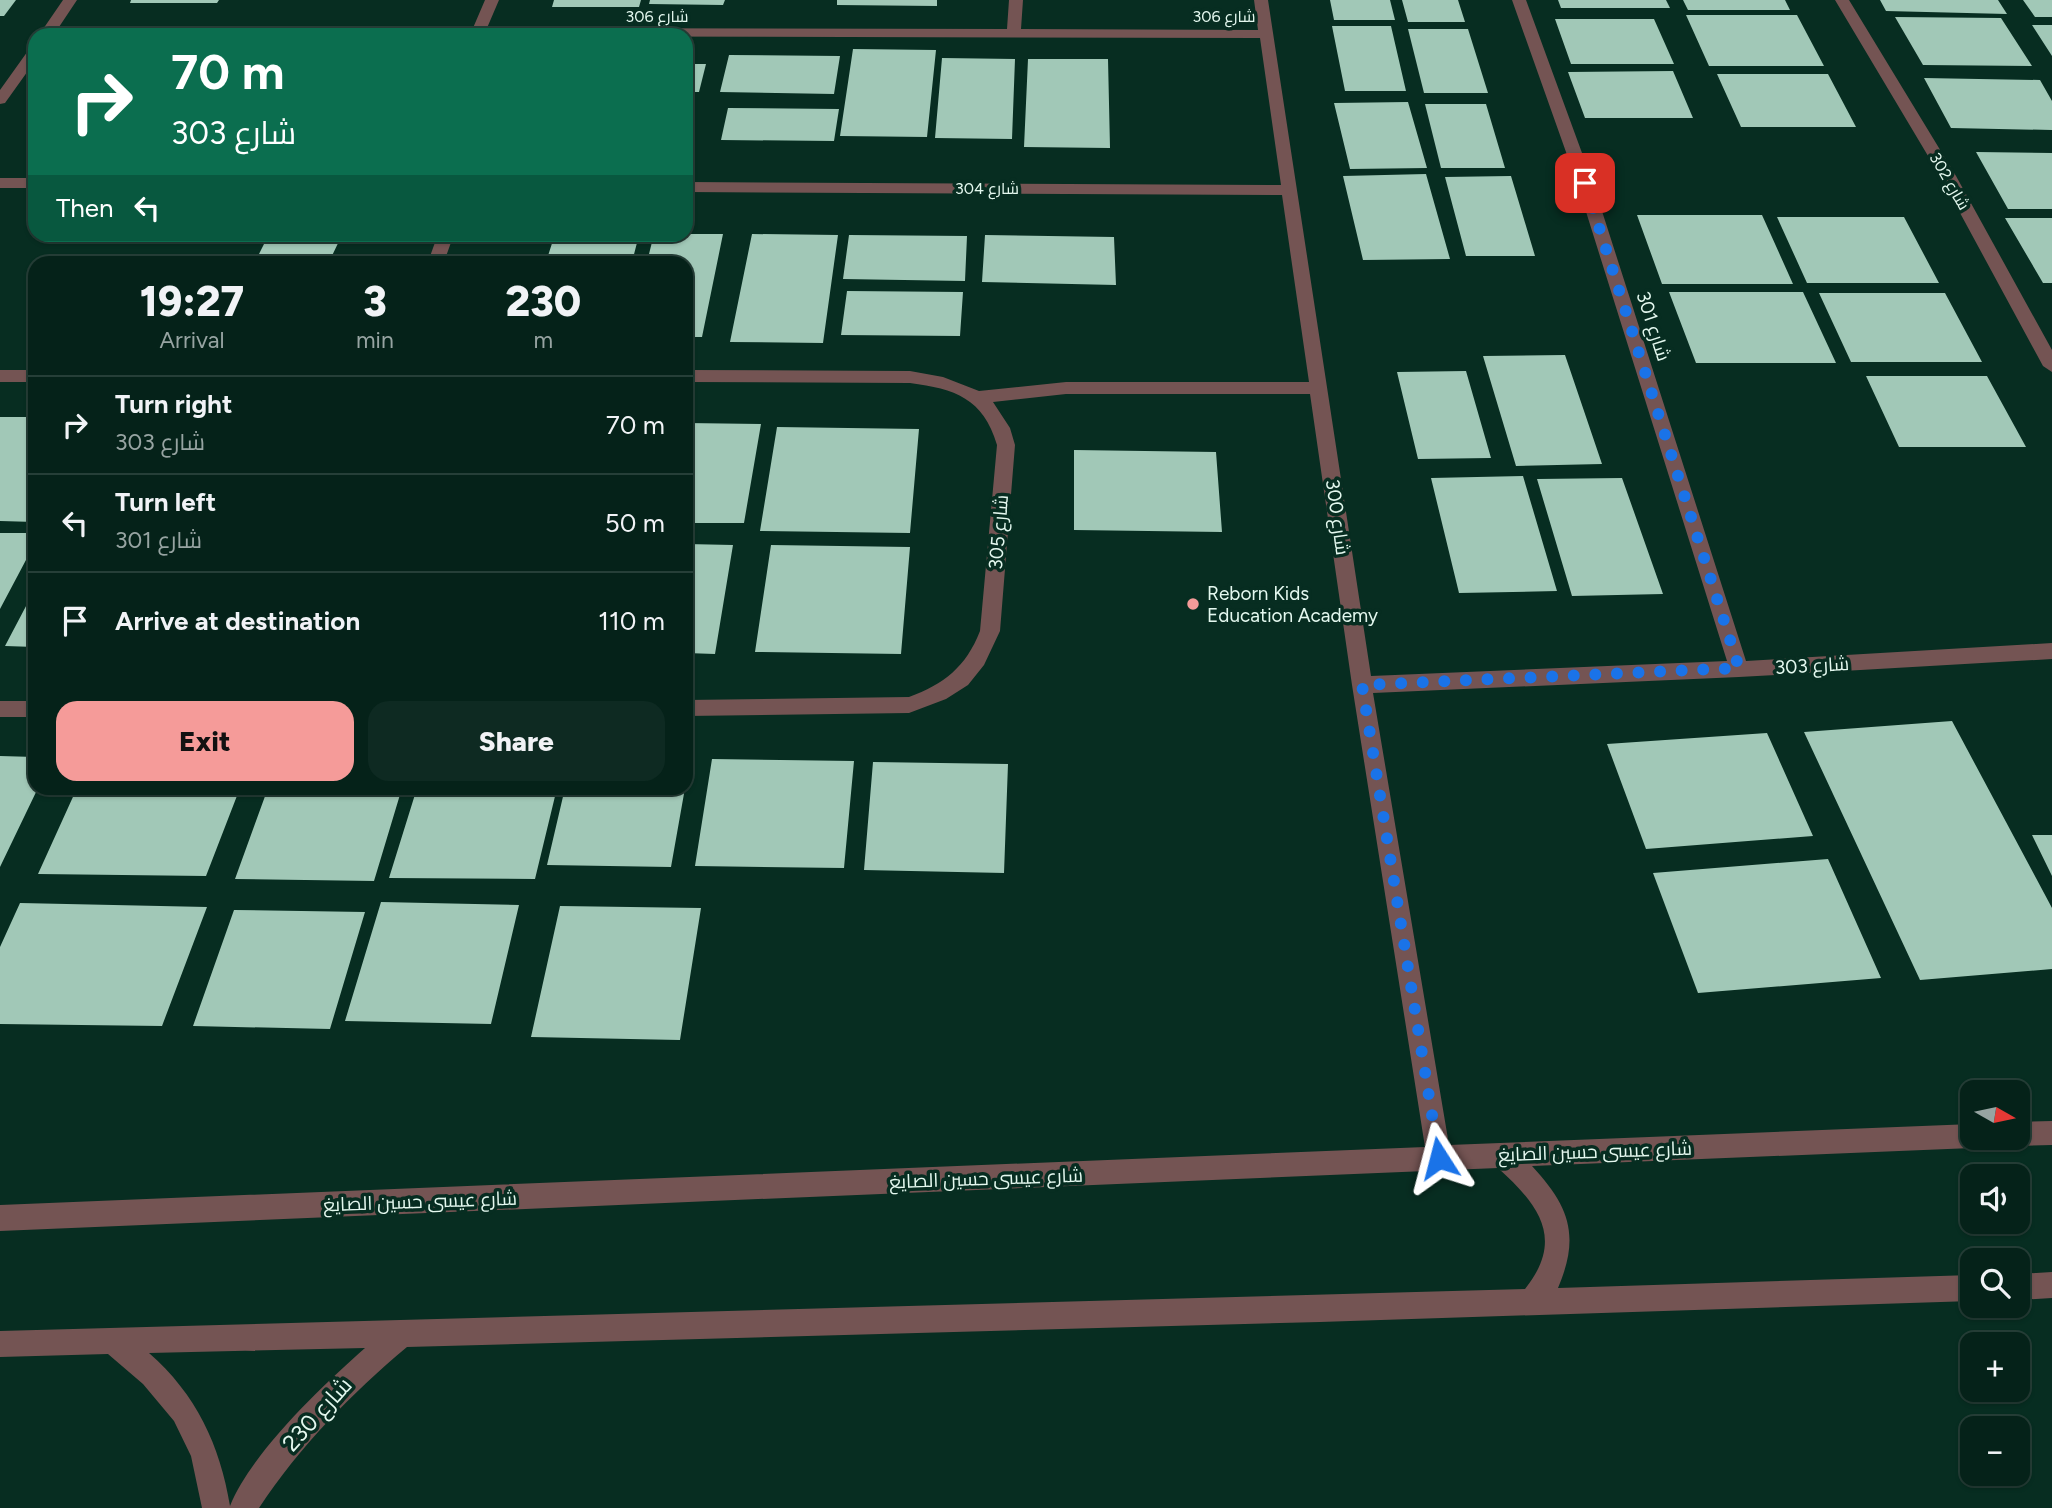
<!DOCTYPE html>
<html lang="en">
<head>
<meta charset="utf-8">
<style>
	:root { --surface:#052219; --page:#0e2a22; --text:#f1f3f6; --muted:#97a4a2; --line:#263f38; --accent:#f59b99 }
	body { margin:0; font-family:Figtree,Cairo,sans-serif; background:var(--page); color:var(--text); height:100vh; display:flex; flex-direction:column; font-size:26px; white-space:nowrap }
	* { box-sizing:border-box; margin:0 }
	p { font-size:23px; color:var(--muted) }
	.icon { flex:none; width:38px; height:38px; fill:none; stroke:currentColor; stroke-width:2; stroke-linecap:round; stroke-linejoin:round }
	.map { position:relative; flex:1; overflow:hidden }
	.drawer { position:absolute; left:28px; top:256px; width:665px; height:539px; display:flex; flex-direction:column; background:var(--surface); border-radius:21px; box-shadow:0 2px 5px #0004,0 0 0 2px var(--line) }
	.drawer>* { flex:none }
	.top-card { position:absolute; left:28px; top:28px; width:665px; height:214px; border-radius:21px; box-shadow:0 2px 5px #0004,0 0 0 2px var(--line); background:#0b6e4f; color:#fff; overflow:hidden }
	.needle { width:46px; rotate:99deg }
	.buttons { position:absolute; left:1960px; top:1080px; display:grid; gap:14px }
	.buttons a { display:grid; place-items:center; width:70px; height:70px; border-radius:14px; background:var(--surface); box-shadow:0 2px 5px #0004,0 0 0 2px var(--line); font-size:35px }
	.pin { position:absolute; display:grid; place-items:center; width:60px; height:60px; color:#fff; margin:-30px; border-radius:14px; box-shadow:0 4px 10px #0006 }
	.me { position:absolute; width:77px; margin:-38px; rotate:351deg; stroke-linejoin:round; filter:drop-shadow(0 0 5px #0008) }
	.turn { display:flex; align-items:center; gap:24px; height:147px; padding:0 28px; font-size:32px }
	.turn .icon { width:91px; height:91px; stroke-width:2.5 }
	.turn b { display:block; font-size:49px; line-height:60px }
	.then { display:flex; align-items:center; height:66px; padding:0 28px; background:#0003; gap:14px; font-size:26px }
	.eta { display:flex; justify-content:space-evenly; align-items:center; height:119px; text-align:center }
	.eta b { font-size:42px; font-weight:800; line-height:49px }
	.primary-button { display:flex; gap:14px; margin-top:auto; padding:14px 28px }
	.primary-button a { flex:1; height:80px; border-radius:21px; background:var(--accent); color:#111; font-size:28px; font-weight:800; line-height:80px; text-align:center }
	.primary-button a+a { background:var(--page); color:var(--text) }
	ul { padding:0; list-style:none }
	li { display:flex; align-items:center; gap:21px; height:98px; padding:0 28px; border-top:2px solid var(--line) }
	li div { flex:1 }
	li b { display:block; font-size:26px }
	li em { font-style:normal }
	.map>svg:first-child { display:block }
	.building { fill:#a1c8b7 }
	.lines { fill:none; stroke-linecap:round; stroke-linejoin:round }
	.minor { fill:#745453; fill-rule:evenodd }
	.route { stroke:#1a73e8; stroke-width:12; stroke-dasharray:0 21.6 }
	.poi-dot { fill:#f59b99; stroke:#072d21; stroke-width:2.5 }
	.labels { text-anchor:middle; stroke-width:7; stroke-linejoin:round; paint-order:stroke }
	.far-street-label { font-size:16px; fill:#e4f8ef; stroke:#072d21 }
	.street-label { font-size:19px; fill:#e4f8ef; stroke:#072d21 }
	.poi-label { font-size:19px; fill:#e4f8ef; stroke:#072d21; text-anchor:start }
	.near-street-label { font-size:23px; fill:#e4f8ef; stroke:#072d21 }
</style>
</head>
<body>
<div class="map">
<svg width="2052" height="1508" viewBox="0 0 2052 1508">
	<rect width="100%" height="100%" fill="#072d21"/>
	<path class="building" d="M0,0h16l-12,16h-4z
		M131,0h88l-2,3h-87z
		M554,0h87l-2,7h-87z
		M650,0h75l-2,5 -74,-1z
		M837,0h100v6l-100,-1z
		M1330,0h60l5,20h-61z
		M1402,0h56l7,22h-57z
		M1558,0h108l4,8h-109z
		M1683,0h102l5,10h-102z
		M1880,0h118l9,14 -121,-3z
		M2023,0h29v17h-17z
		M1686,15h111l27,51h-115z
		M1895,17l106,1 31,48 -109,-1z
		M1555,19h99l20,45h-103z
		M2032,25h20v31z
		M1332,26h59l15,65h-61z
		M1408,29h60l20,64h-64z
		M853,49l83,1 -9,87 -87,-1z
		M729,55l111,1 -6,38 -114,-2z
		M942,58l73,1 -3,80 -77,-1z
		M1028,59h80l2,89 -86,-1z
		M686,64h20l-7,28h-13z
		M1673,71l20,47h-108l-17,-46z
		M1717,74h111l28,53h-115z
		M1924,78l116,2 12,21v29l-101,-2z
		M1408,102l19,66 -77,1 -16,-66z
		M1425,104h61l19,64h-64z
		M728,108l111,1 -5,32 -113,-1z
		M1976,152l76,1v56h-44z
		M1426,174l24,85 -87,1 -20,-84z
		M1511,176l24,80h-69l-21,-79z
		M1637,215h125l31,69h-131z
		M1777,217h127l35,66h-132z
		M2005,218h47v65h-9z
		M555,234h37l47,1 -7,27h-86z
		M654,234h69l-21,103h-16v-75h-39z
		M752,234l86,1 -15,108 -93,-1z
		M849,235l118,1 -2,45 -122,-2z
		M985,235l129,2 2,48 -134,-3z
		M268,236l73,1 -12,25h-74z
		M847,291l116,1 -3,44 -119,-1z
		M1669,292h134l33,71h-140z
		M1819,293h126l37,69h-131z
		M1565,355l37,109 -86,2 -33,-110z
		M1466,371l25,87 -73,1 -21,-87z
		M1866,376h121l39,71h-127z
		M0,417h35v105l-35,-1z
		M686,423l75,1 -17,99h-58z
		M777,427l142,2 -9,104 -150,-2z
		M1074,450l142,2 6,80 -148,-2z
		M1523,476l34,115 -98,2 -28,-115z
		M1622,478l41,116 -91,2 -35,-117z
		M0,533h35v10l-35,66z
		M686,544l47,1 -18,109 -29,-1z
		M771,545l139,2 -9,107 -146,-2z
		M35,589v58l-30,-1z
		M1952,721l100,187v61l-132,11 -116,-248z
		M1767,733l46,103 -167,13 -39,-105z
		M0,756l35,1v31h3l-38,79z
		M712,759l142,2 -10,107 -149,-2z
		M873,762l135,2 -4,109 -140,-3z
		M77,788h163l-34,88 -168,-2z
		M268,788h134l-28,93 -139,-2z
		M417,788h140l-22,91 -146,-1z
		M565,788h120l-14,79 -124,-2z
		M2032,835h20v41z
		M1828,859l53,119 -183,15 -45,-120z
		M381,902l138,3 -28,119 -146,-3z
		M20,903l187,4 -45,119 -162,-2v-77z
		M560,906l141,2 -21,132 -149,-3z
		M234,910l131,2 -35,117 -137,-3z"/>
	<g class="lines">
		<path class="minor" d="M63,0h14l-18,27 414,1 12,-28h14l-12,28 520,1 2,-29h14l-2,29 237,1 -4,-30h14l103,676 356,-15 -150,-478 -65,-183h14l67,183 153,478 306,-18v16l-313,18 -366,16 76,452 523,-21v14h12l-3,7 -9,3 -440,18c38,41 48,70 26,122l414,-13v26l-652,21 -913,25c-56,47 -107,99 -148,161h-57l-11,-52 -17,-35 -31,-37 -35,-30 -108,3v-26l1525,-42c40,-50 14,-84 -27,-121l-1498,63v-26l1425,-58 -73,-462 -42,-291h-244l-73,8 17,26 5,17 -15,186 -16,34 -16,20 -22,14 -37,14 -223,3v-16l223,-3c35,-13 57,-30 71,-66l17,-186c-14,-47 -42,-56 -87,-62l-224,-1v-12l224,1 33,6 36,14 87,-9h243l-27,-187 -596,-3v-10l595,3 -21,-147 -1221,-3zM365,1348c-43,38 -113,104 -135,158 -10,-61 -34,-112 -81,-153z
			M1835,0h14l107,176 96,174v22l-9,-6 -103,-190z
			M35,47v14l-30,42 -5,1v-14l30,-42z
			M0,178h35v10h-35z
			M438,234h16l-10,28h-16z
			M0,370h35v12h-35z
			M0,701h35v16h-35z
			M2052,1121v24l-34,1 -9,-3 -2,-5h11v-16z
			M2052,1272v26l-34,2v-26z"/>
	</g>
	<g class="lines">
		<path class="route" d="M1439,1158l-77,-473 377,-17 -154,-485"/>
	</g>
	<circle class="poi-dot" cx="1193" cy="604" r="7"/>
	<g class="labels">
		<g class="far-street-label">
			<text x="657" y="22">شارع 306</text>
			<text x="1224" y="22">شارع 306</text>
			<text transform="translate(1950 181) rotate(60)" y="6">شارع 302</text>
			<text x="987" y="194">شارع 304</text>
		</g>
		<g class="street-label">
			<text transform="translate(1654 326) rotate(72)" y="7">شارع 301</text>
			<text transform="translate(1338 517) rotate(82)" y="7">شارع 300</text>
			<text transform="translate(998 532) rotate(-85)" y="7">شارع 305</text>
			<text transform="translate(1812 665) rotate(-3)" y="7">شارع 303</text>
			<text transform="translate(1595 1151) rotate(-2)" y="7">شارع عيسى حسين الصايغ</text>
			<text transform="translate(986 1178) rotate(-2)" y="7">شارع عيسى حسين الصايغ</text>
			<text transform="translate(420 1201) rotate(-2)" y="7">شارع عيسى حسين الصايغ</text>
		</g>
		<g class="poi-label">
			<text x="1207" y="600">Reborn Kids<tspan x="1207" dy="22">Education Academy</tspan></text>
		</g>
		<g class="near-street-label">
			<text transform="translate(317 1414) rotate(-48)" y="8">شارع 230</text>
		</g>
	</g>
</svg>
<div class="buttons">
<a><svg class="needle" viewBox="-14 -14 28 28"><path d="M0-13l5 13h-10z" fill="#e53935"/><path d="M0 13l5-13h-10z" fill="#97a4a2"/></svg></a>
<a><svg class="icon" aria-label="sound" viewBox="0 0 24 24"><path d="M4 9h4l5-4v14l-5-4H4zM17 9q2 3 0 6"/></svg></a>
<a><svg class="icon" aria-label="search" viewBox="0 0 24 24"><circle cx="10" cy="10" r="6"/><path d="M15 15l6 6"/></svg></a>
<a>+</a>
<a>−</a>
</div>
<div class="pin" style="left:1585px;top:183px;background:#d93025"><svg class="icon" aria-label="arrive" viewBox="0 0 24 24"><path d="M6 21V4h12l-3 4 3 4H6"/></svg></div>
<svg class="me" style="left:1439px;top:1158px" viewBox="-20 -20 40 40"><path d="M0-17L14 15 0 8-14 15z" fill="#1a73e8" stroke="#fff" stroke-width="4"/></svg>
<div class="top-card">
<div class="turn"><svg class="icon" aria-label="right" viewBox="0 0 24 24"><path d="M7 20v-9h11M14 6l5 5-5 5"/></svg><div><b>70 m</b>شارع 303</div></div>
<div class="then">Then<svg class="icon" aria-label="left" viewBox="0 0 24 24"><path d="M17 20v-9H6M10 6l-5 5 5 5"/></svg></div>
</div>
<section class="drawer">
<div class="eta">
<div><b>19:27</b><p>Arrival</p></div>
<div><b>3</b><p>min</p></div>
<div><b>230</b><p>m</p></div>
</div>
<ul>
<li><svg class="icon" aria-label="right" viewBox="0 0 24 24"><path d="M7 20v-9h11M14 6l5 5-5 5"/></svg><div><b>Turn right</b><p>شارع 303</p></div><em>70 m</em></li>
<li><svg class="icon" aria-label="left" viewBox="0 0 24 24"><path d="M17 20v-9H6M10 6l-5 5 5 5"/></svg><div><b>Turn left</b><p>شارع 301</p></div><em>50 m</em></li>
<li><svg class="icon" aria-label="arrive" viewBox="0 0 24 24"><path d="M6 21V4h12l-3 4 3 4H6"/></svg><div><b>Arrive at destination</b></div><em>110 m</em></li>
</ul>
<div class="primary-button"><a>Exit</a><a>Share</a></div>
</section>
</div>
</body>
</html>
